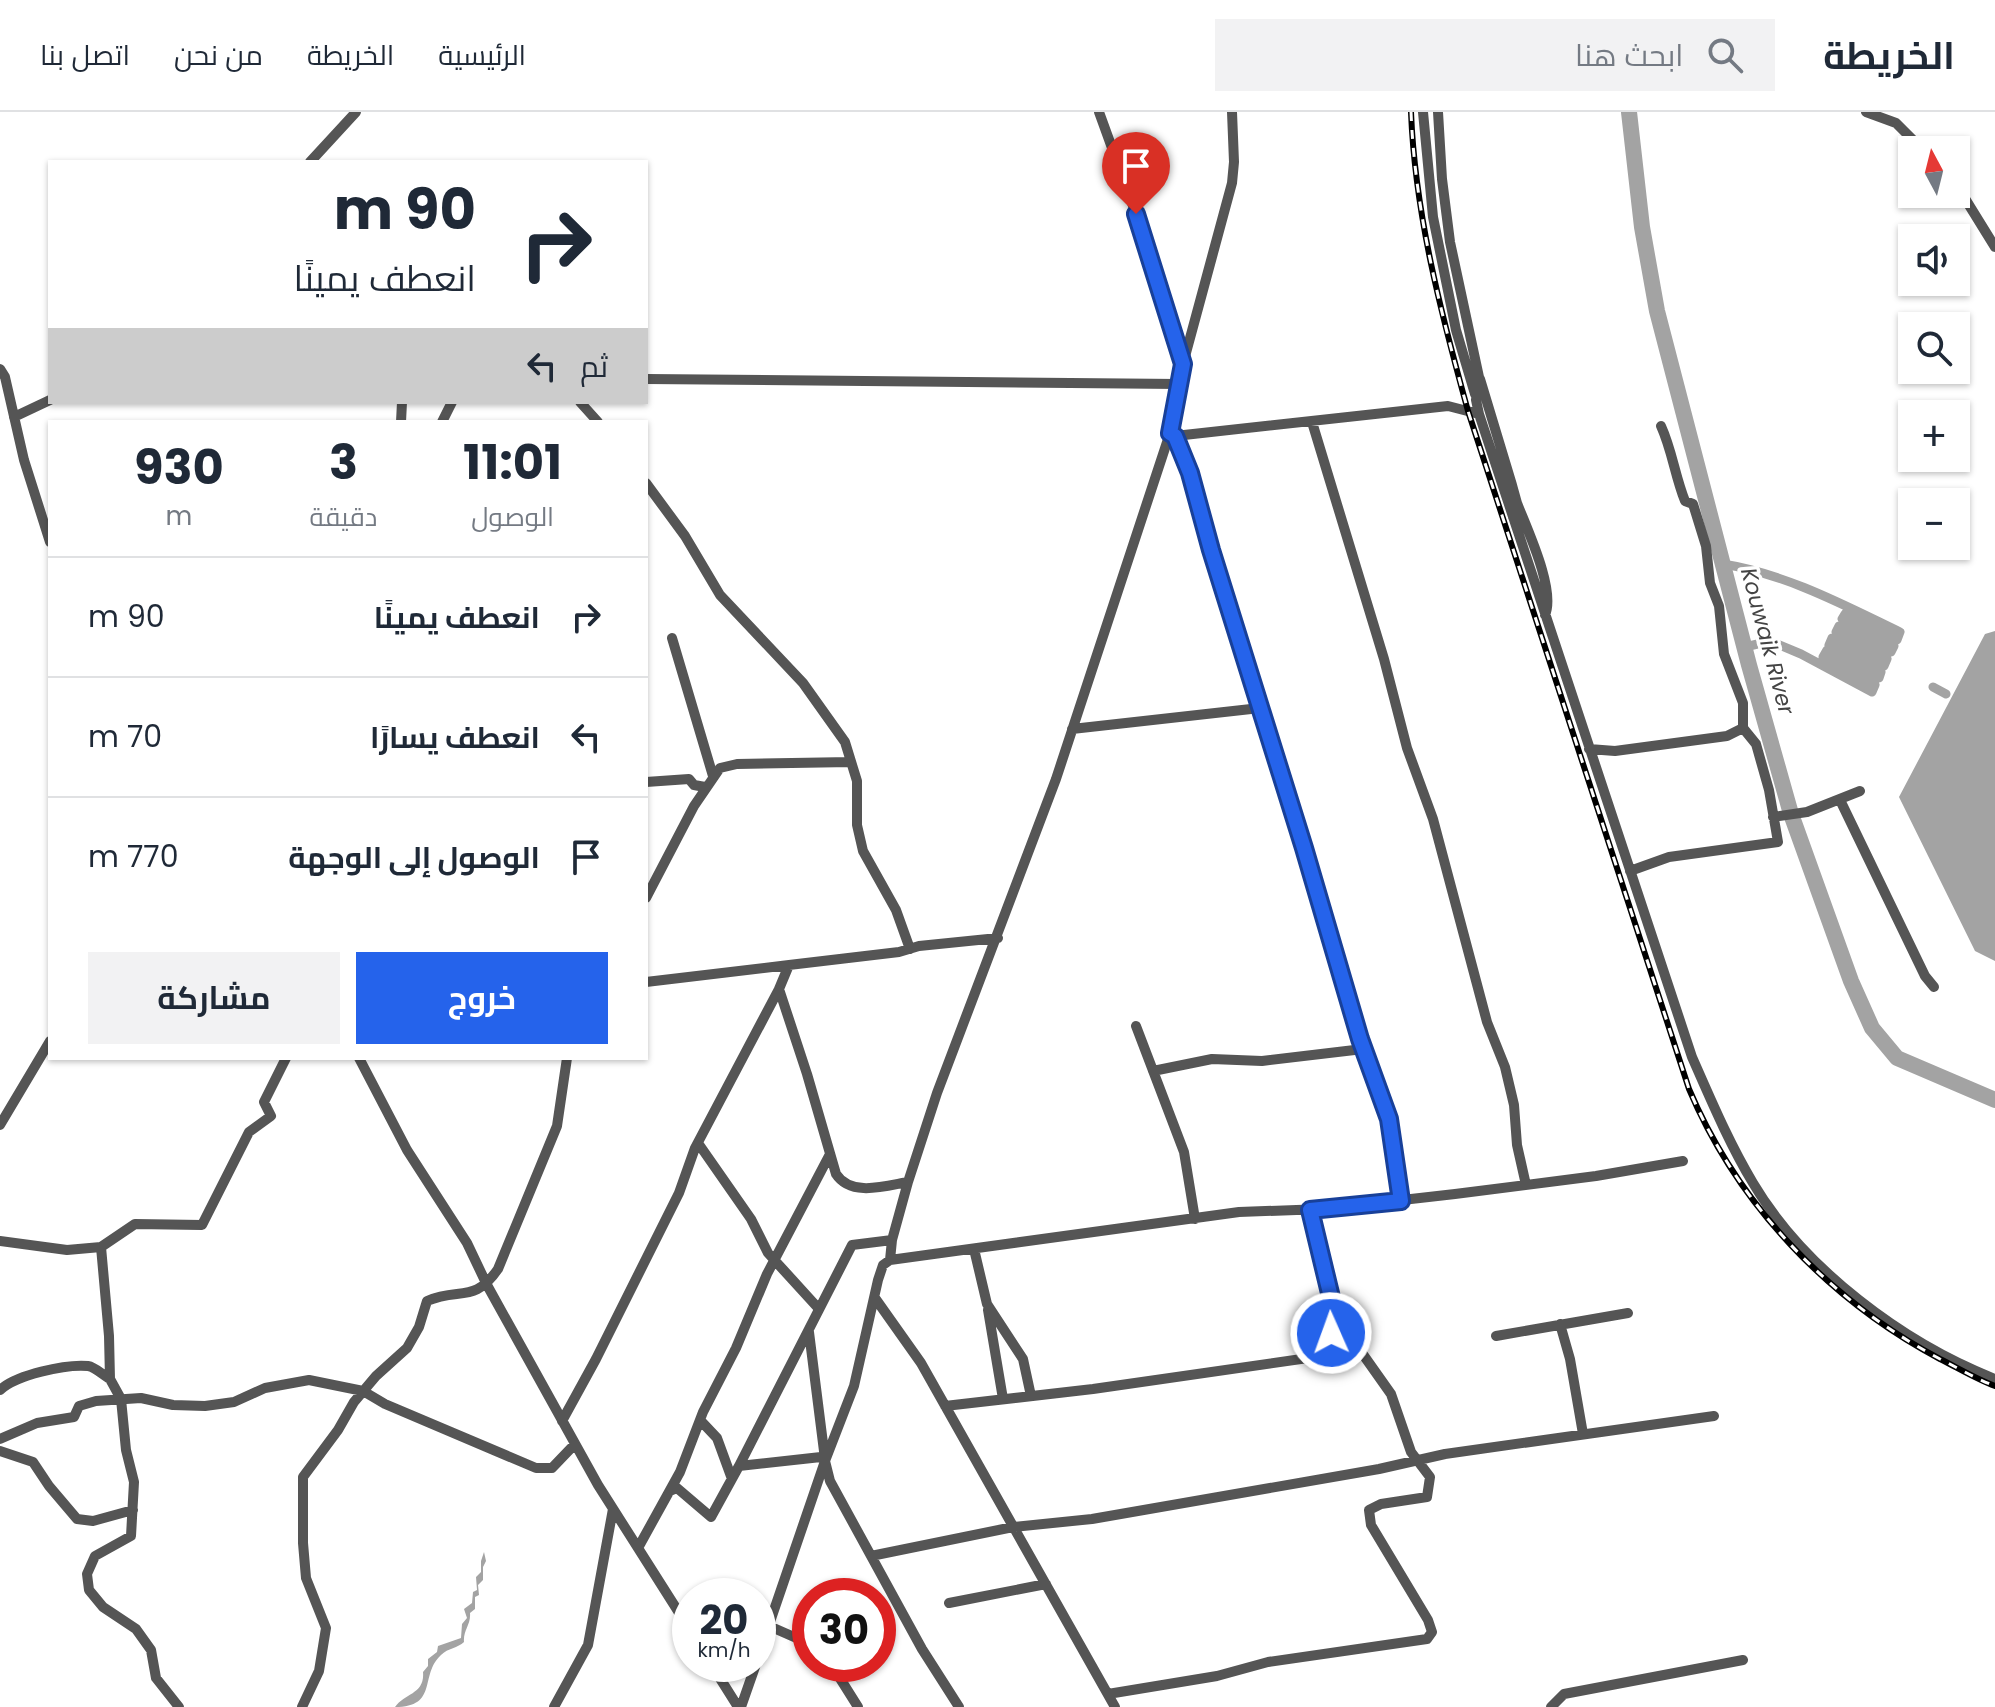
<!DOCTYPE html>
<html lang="ar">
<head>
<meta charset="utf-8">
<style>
	:root { --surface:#fff; --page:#f2f2f3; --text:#1f2937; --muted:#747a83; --line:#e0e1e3; --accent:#2563eb }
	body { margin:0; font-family:Poppins,Cairo,sans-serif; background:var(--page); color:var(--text); direction:rtl; height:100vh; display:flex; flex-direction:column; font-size:30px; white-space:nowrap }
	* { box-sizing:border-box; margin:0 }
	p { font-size:26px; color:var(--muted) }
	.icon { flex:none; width:44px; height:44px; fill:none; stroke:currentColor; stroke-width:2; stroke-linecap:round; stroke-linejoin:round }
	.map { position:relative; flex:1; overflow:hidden; direction:ltr }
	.panel { position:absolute; left:48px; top:308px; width:600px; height:640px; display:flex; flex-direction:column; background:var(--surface); border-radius:0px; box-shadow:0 2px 6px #0004; direction:rtl }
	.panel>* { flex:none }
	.top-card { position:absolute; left:48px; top:48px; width:600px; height:244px; border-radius:0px; box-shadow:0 2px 6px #0004; direction:rtl; background:#fff; color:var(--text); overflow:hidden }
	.needle { width:52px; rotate:353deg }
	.fabs { position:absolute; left:1898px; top:24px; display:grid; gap:16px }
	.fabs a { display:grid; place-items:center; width:72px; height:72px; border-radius:0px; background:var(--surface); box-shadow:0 2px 6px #0004; font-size:40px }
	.speed { position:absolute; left:672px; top:1466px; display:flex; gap:16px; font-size:40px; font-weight:700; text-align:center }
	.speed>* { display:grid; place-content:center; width:104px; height:104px; border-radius:50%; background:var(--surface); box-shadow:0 2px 6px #0004; line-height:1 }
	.speed small { font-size:20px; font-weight:400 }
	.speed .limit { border:12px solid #d22; background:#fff; color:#111 }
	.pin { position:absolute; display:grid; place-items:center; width:68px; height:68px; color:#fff; margin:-82px -34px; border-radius:50% 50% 50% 0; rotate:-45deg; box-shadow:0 0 8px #0007 }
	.pin .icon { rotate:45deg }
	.me { position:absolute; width:88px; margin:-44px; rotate:358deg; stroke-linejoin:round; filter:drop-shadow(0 0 6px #0008) }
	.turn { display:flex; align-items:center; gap:28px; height:168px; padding:0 40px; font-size:36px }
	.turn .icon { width:104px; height:104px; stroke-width:2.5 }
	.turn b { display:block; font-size:56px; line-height:68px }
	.then { display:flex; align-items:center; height:76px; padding:0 40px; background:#0003; gap:16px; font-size:30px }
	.eta { display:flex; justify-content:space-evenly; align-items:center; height:136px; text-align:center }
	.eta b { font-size:48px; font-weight:700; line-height:56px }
	.cta { display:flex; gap:16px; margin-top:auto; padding:16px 40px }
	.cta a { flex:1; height:92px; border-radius:0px; background:var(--accent); color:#fff; font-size:32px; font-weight:700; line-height:92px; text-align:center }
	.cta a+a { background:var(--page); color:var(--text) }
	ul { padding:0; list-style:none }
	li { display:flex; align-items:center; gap:24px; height:120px; padding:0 40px; border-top:2px solid var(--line) }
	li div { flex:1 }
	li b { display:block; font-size:30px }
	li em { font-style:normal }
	header { display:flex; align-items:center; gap:48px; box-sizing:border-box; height:112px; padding:0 40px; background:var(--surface); border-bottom:2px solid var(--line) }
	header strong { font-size:38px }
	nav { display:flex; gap:44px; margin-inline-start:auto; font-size:28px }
	.search { width:560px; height:72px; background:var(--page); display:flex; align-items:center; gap:20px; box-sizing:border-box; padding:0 28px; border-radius:0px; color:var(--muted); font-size:30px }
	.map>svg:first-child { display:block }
	.water { fill:#a3a3a3 }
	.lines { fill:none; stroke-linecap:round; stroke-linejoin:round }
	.canal { stroke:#a3a3a3; stroke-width:9 }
	.river { stroke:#a3a3a3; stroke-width:16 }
	.minor { stroke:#555; stroke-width:10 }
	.rail-casing { stroke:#000; stroke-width:6 }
	.rail { stroke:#fff; stroke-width:3; stroke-dasharray:9; stroke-linecap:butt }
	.route-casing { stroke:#184099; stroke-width:20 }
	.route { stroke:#2563eb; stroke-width:14 }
	.labels { text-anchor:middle; stroke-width:7; stroke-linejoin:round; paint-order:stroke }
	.water-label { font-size:22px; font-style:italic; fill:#444; stroke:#fff }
</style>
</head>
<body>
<header>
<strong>الخريطة</strong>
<div class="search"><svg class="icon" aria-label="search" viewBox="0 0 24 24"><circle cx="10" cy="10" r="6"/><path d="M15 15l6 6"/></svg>ابحث هنا</div>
<nav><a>الرئيسية</a><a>الخريطة</a><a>من نحن</a><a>اتصل بنا</a></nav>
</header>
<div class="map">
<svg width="1995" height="1595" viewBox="0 0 1995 1595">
	<rect width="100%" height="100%" fill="#fff"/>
	<path class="water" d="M1995,519v330l-20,-10 -76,-154 86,-163z
		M484,1440l2,9 -3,6v13l-5,5 1,10 -4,2v12l-5,4c1,12 -7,17 -6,29 -6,6 -16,6 -23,13 -22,20 -2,52 -46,52 10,-14 30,-13 28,-35l5,-6v-7l9,-7 1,-6 23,-8 1,-14 5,-6 -3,-9 8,-6 1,-11 4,-2 -1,-13 5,-5v-11z"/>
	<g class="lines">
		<path class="canal" d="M1723,452c63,10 121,41 177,68l-3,8 -52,-26 -3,5 52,27 -3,6 -52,-26 -3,6 51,27 -3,7 -52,-28 -3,7 52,27 -2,6 -52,-28 -4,7 52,28 -3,7 -71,-38 -31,-13 -25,6
			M1933,575l13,7"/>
		<path class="river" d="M1629,0l13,115 15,84 92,354 42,149 60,167 21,47 25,30 98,42"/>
		<path class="minor" d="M1099,0l37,102 47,150
			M1423,0l10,105 23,113 19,64
			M1866,0l30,11 27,27
			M310,50l46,-50
			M1956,72l39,63
			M0,257l5,8 19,83 26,82
			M646,267l533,5
			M1480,267l32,106 5,18 -4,14
			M580,290l18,20
			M1479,302l213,643c19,43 37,86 61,126 51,86 150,160 242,196
			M14,305l36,-17
			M401,310l1,-20
			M442,310l10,-20
			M1312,310l72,237 23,89 26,71 54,203 18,45 9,38 3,40 9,40
			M1172,322l3,2 273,-30 31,8 -3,-14 3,-23 -29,-135 -8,-63 -4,-67
			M1175,324l15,37 21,77 93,298 56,191 29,80 12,82
			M646,371l39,53 35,59 83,88 42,59 12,39v44l6,26 33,59 14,39
			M1517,391c10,26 39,87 28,112
			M672,526l41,138
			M1072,617l188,-21
			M1589,637l26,2 112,-15 16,-8
			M646,670l43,-3 5,6 11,2
			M1840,688l85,176 9,11
			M1773,705l34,-5 53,-21
			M1630,759l39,-14 109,-15 -9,-52 -13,-46 -13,-16v-25l-19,-49 -5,-48 -9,-23 -4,-37 -13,-42 -8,-3c-10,-25 -13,-51 -24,-75
			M646,786l48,-92 26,-38 17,-4 114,-2
			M646,870l143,-17
			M1136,914l48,126 11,67
			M359,946l48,92 60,93 20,42 111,200 92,145
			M1153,959l59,-12 50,2 101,-12
			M0,1013l50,-84
			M698,1031l53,76 17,34 51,56
			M908,1070c-23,4 -57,15 -72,-8l-29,-100 -28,-85 10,-24 110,-13 20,-6 79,-8
			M1310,1098l25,104 -4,19 -16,24
			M0,1129l67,9 34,-3 8,89 1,43 11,20 5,51 8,32 -3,54 -36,20 -8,18 2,16 14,17 33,22 15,21 5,28 23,29
			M101,1135l34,-23 67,1 47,-93 22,-16 -7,-14 22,-44
			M974,1137l13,55 36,55 8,37
			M890,1148l349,-48 84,-3 132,-15 141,-18 87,-15
			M875,1186l46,65 194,344
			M988,1198l15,89
			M1560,1212l10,35 13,75
			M809,1220l16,127
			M1496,1224l132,-23
			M0,1278c16,-15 65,-26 88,-24 7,1 15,9 22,13
			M945,1294l148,-17 257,-37 12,1 29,41 20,58 19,25 -3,20 -46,7 -12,6 2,15 57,95 4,12 -5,7 -159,23 -51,14 -109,18
			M700,1308l17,18 15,41
			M562,1309l34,-62 83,-166 16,-45 84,-159
			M0,1327l37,-16 37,-6 5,-11 17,-5 45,-3 32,7 32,1 29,-4 31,-14 44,-8 54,11 22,13 151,64h16l23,-24
			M0,1339l33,11 16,24 28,33 16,2 40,-11
			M739,1354l113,-221 40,-5
			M670,1379l7,-3 34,29 28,-51 82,-9 4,4 5,20 92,168 37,58
			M638,1436l42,-76 23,-60 33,-64 31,-74 63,-120
			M871,1444l142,-29 79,-8 287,-50 66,-15 269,-38
			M949,1491l97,-19
			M769,1514l41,18
			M758,1545l67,-196 29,-75 24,-106 5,-15 7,-5 2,-20 16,-58 29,-89 119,-314 114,-346 13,-69 49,-181 2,-21 -2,-50
			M711,1552l27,43
			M831,1552l27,43
			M302,1595l17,-36 7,-43 -20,-50 -3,-35v-66l35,-47 16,-28 22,-26 31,-28 12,-21 8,-26c33,-14 47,3 71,-32l59,-143 10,-68
			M554,1595l34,-62 25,-136
			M741,1595l15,-43
			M1551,1595l13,-13 179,-34"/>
		<defs>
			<path id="rail" d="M1411,0c4,102 30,201 57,299l221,678c49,116 140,211 251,270 18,9 36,20 55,27"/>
		</defs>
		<use href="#rail" class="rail-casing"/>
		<use href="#rail" class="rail"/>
	</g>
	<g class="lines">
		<defs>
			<path id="route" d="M1136,102l47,150 -13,69 5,3 15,37 21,77 93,298 56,191 29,80 12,82 -91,9 25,104 -4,19"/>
		</defs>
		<use href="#route" class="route-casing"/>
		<use href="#route" class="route"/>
	</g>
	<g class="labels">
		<g class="water-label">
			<text transform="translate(1768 529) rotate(75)" y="8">Kouwaik River</text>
		</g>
	</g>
</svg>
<div class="fabs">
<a><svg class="needle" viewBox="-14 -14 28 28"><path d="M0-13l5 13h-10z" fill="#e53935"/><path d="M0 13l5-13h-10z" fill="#747a83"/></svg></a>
<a><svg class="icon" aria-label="sound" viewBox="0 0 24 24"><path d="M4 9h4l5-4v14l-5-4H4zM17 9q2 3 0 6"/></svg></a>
<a><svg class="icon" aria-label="search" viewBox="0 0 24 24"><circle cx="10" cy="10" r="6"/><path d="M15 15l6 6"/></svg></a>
<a>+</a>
<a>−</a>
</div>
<div class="speed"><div>20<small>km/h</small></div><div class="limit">30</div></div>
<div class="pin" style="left:1136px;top:102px;background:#d93025"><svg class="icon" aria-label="arrive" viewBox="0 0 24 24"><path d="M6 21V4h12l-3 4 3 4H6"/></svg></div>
<svg class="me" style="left:1331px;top:1221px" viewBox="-20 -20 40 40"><circle r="17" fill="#2563eb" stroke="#fff" stroke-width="3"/><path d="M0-11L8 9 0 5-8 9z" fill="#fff"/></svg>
<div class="top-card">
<div class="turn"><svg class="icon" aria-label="right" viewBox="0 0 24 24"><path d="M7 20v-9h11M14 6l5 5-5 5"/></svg><div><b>90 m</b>انعطف يمينًا</div></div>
<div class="then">ثم<svg class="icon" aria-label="left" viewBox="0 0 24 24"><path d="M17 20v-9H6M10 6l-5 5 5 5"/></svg></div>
</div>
<section class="panel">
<div class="eta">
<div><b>11:01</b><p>الوصول</p></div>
<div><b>3</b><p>دقيقة</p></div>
<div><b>930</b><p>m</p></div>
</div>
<ul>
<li><svg class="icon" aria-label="right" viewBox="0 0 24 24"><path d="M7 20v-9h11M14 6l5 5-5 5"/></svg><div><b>انعطف يمينًا</b></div><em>90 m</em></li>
<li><svg class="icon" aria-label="left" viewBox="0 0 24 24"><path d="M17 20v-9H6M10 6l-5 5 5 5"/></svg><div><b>انعطف يسارًا</b></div><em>70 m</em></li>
<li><svg class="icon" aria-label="arrive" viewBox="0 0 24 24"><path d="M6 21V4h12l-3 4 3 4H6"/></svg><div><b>الوصول إلى الوجهة</b></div><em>770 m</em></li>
</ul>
<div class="cta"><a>خروج</a><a>مشاركة</a></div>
</section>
</div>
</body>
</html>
